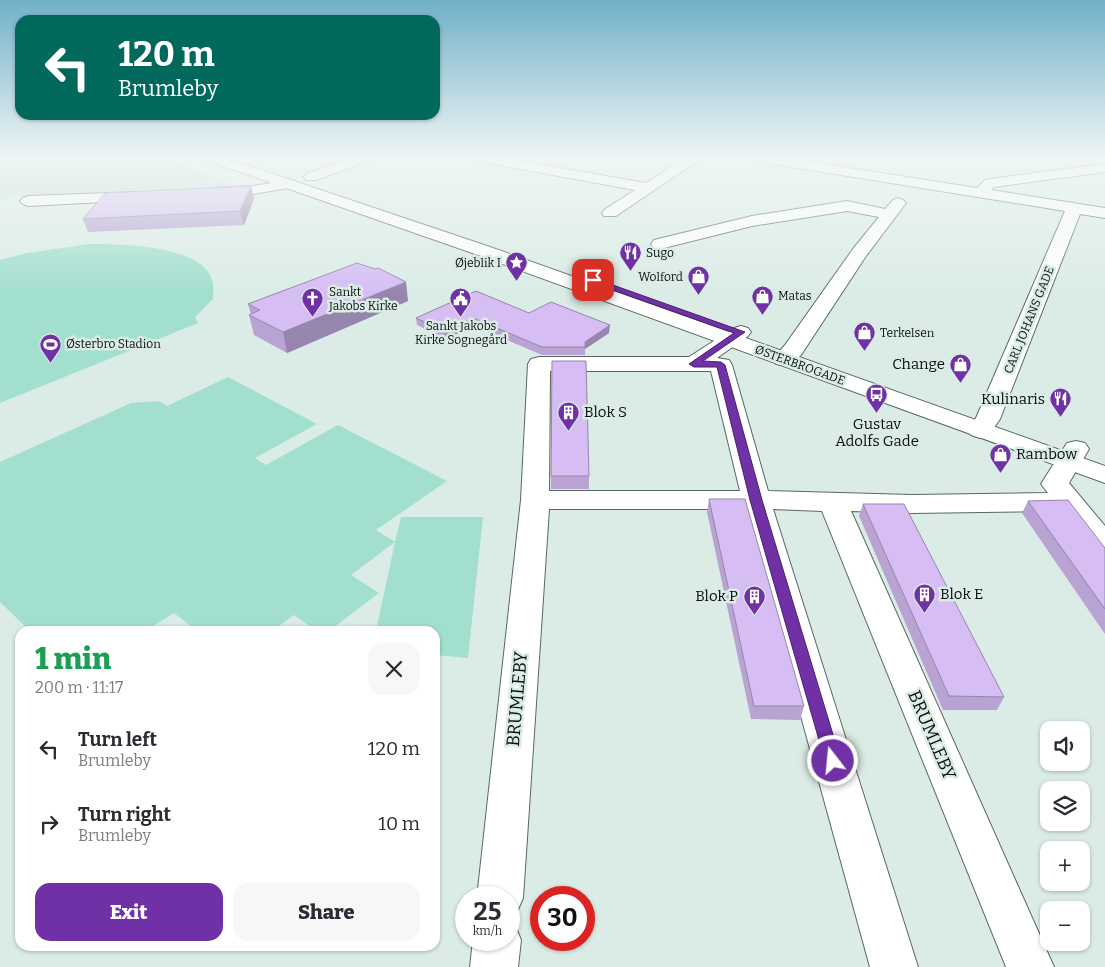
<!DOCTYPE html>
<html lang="en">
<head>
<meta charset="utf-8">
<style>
	:root { --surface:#fff; --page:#f7f7f7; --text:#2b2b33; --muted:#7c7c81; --accent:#7031a6 }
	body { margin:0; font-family:Bitter,serif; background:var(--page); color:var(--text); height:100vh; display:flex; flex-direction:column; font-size:19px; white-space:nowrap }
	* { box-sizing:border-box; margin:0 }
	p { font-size:16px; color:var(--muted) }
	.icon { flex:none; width:28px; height:28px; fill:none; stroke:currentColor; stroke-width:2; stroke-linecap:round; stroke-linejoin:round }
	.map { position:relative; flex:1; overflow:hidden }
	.details { position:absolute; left:15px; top:626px; width:425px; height:325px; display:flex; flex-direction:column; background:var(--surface); border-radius:15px; box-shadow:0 1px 4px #0004 }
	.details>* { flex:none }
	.hud { position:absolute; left:15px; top:15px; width:425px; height:105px; border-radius:15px; box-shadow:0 1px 4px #0004; background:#00695c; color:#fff; overflow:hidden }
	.tools { position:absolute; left:1040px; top:721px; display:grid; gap:10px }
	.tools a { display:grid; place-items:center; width:50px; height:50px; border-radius:10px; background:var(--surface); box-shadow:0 1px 4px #0004; font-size:25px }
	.speed { position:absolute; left:455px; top:886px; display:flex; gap:10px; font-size:25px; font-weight:700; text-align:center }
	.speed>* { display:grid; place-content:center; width:65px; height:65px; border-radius:50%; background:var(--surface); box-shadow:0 1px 4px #0004; line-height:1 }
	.speed small { font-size:12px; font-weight:400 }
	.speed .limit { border:8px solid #d22; background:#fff; color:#111 }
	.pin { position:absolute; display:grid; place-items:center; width:42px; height:42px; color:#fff; margin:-21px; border-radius:10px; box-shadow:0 2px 8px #0006 }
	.me { position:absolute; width:55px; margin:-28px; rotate:344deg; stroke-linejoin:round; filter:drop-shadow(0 0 4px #0008) }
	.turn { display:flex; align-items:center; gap:18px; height:105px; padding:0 20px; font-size:22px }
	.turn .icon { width:65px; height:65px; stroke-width:2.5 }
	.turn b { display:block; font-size:35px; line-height:42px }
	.round { display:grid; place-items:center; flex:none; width:52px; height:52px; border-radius:15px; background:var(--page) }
	.summary { display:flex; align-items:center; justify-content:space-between; height:85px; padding:0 20px }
	h1 { font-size:30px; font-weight:800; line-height:38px; color:#1e9e55 }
	.primary-button { display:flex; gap:10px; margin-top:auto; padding:10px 20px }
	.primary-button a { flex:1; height:58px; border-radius:15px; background:var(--accent); color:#fff; font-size:20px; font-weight:800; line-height:58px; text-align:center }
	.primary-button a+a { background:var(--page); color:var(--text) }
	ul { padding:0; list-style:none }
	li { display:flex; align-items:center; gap:15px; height:75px; padding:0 20px }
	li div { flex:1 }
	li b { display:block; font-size:19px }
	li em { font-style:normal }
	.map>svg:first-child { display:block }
	.built { fill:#c6ded7 }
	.green { fill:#a3dfce }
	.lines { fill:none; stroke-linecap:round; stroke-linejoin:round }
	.minor-casing { stroke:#586762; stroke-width:2 }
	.tertiary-casing { stroke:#586762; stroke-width:2 }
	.minor { fill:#fff; fill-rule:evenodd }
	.tertiary { fill:#fff; fill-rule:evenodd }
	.wall { fill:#b8a3d3 }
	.shaded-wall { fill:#9685ac }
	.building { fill:#d6bef5; stroke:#9685ac }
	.route { fill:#7031a6; stroke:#49206c }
	.labels { text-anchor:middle; stroke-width:5; stroke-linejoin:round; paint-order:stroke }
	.far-poi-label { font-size:12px; fill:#090f0d; stroke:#dbece6; text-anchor:start }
	.far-street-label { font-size:12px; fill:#090f0d; stroke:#dbece6 }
	.poi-label { font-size:15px; fill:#090f0d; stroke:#dbece6; text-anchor:end }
	.near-street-label { font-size:18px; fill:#090f0d; stroke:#dbece6 }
</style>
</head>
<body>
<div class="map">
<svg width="1105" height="967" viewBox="0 0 1105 967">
	<rect width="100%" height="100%" fill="#dbece6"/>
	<path class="built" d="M0,157h163l75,30 -214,11 -5,-3 -19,5z"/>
	<path class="green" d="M90,244c29,0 113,1 122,36 2,5 1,13 1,19l-18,18 3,6 -198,80v-143l27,-7z
		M228,377l89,47 -62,34 11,7 72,-40 109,56 -71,49 19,12 6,-25h82l-15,141 -33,-3v-24h-59l19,-89 -44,33 28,18 -50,38h-12l-23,-16 -22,16h-75l-23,-18 -29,18h-115l-30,-29v-140l131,-59 28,-2 8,5z"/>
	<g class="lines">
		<defs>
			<path id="minor" d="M354,157h19l-2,3 -55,20h-10l-2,-3 2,-3z
				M470,157h27l149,26 41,-26h16l-87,59h-12l-2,-3 2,-3 31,-20 -158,-29z
				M748,157h30l199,31 8,-8 5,-1 115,-15v8l-111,15 -3,3 114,18v10l-25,-4 -80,205 -11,16 -9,3 -9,-3 -4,-5 9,-12 89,-207 -310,-50z
				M290,180l5,1 2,3 -2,3 -42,7 -38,2 -5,-1 -2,-3 2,-3 5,-1 38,-2z
				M137,192l5,2 3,3 -3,3 -114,6 -5,-2 -3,-3 3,-3 5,-2z
				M898,198l5,2 3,3 -40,53 -65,99c-9,8 -13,12 -25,9l-3,-5 12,-14 68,-96 26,-32 -32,-6 -95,15 -92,23 -6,-1 -3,-4 3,-4 98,-24 95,-15 38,8 8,-9z
				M741,326l7,2 3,4 -3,4 -31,22 12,2 3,5 36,126 144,4 136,-2 -7,-9 26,-41 9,-2 9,2 4,6 -20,34 36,43v30l-11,-3 -32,-42 -150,2 -61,-2 203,456h-48l-184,-456 -49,-2 145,458h-48l-126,-458h-195l-26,389 -7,16 -7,3v-19h-32l44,-398 7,-136 3,-5 8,-2h150l45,-29zM550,371h161l29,120h-191z
				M509,921l5,2 7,17 -3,27h-48l3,-27h36z"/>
			<path id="tertiary" d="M204,157h19l267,90 615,219v17l-627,-228 -272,-95z"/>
		</defs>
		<use href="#minor" class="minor-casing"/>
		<use href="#tertiary" class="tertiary-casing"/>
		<use href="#minor" class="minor"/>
		<use href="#tertiary" class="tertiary"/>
	</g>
	<path class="wall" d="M251,186l3,13 -10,26 -156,7 -5,-13z
		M408,301l-121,52 -33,-18 -5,-20 2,-1 -3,-10z
		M529,313l80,20 -24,16v6h-43l-68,-29 -28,13 -29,-14 -1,-7z
		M552,361l37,115v13h-38z
		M709,499l95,207 -4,14 -49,-1 -44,-207z
		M1028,501l77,47v86l-83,-121z
		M863,504l141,193 -7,13h-54l-84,-194z"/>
	<path class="shaded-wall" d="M251,186l3,13 -10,26 -4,-14z
		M406,282l2,19 -121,52 -4,-21z
		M473,318l1,8 -28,13 -1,-8z
		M610,325l-1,8 -24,16v-7z"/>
	<path class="building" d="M251,186l-11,25 -157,8 22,-26z
		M357,263l18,6 3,-1 28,14 -123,50 -34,-17 11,-5 -12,-6z
		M476,291l53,22 22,-11 59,23 -25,17v5h-43l-69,-29 -28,13 -29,-13z
		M552,361h34l3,115h-38z
		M709,499h36l59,207h-50z
		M1068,500l37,48v61l-77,-108z
		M863,504h41l100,193 -55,-1z"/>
	<linearGradient id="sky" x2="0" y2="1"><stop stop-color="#71b0c8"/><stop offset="0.54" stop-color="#eff6f4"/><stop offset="1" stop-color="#eff6f4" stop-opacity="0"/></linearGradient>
	<rect width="1105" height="292" fill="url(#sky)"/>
	<path class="route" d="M590,279h6l149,53 -42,29 18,1 4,3 37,135 79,261 -2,5 -6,2 -6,-2 -2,-5 -75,-261 -33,-133h-23l-5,-3 45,-31 -144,-51z"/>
	<defs>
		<symbol id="restaurant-pin" viewBox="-11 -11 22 30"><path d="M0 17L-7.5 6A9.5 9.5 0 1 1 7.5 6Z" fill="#7031a6" stroke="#dbece6"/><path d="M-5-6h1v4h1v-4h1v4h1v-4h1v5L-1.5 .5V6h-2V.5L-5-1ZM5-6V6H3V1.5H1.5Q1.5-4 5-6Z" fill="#fff"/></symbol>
		<symbol id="sight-pin" viewBox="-11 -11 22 30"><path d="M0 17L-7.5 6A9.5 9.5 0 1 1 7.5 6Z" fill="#7031a6" stroke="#dbece6"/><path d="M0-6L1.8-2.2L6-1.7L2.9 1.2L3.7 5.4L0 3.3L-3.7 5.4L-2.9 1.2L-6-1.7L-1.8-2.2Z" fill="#fff"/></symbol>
		<symbol id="shop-pin" viewBox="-11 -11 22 30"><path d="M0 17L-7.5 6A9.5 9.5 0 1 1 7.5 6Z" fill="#7031a6" stroke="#dbece6"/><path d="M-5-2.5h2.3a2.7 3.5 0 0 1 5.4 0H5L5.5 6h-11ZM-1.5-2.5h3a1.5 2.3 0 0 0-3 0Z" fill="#fff"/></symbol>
		<symbol id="church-pin" viewBox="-11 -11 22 30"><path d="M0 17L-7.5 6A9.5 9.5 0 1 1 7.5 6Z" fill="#7031a6" stroke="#dbece6"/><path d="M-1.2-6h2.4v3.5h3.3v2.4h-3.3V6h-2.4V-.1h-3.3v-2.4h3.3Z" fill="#fff"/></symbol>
		<symbol id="civic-pin" viewBox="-11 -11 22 30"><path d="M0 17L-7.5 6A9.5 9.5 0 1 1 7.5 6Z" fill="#7031a6" stroke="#dbece6"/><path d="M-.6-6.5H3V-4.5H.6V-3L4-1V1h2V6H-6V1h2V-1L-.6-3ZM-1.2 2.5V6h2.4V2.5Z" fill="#fff"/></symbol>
		<symbol id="stadium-pin" viewBox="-11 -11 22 30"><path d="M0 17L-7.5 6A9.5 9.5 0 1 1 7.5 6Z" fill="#7031a6" stroke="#dbece6"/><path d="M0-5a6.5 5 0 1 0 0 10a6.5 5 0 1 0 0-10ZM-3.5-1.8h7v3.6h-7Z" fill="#fff"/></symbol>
		<symbol id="bus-pin" viewBox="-11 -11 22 30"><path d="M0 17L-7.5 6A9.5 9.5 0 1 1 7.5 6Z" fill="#7031a6" stroke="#dbece6"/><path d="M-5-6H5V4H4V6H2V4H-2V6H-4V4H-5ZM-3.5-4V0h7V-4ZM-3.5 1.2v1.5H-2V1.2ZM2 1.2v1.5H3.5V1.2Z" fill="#fff"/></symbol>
		<symbol id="building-pin" viewBox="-11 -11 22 30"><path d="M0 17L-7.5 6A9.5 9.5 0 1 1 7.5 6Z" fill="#7031a6" stroke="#dbece6"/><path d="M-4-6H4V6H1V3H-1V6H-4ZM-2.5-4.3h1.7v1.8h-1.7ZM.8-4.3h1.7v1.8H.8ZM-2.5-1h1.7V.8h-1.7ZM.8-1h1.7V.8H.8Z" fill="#fff"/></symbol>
	</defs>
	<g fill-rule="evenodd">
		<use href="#restaurant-pin" x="618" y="240" width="25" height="34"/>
		<use href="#sight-pin" x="504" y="250" width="25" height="34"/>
		<use href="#shop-pin" x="686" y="264" width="25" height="34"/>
		<use href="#shop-pin" x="750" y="284" width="25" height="34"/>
		<use href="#church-pin" x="300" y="286" width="25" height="34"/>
		<use href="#civic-pin" x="448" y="286" width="25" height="34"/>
		<use href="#shop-pin" x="852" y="320" width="25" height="34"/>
		<use href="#stadium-pin" x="38" y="332" width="25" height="34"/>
		<use href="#shop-pin" x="948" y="352" width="25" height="34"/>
		<use href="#bus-pin" x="864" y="382" width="25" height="34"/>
		<use href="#restaurant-pin" x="1048" y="386" width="25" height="34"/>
		<use href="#building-pin" x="556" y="400" width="25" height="34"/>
		<use href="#shop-pin" x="988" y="442" width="25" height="34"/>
		<use href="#building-pin" x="912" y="582" width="25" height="34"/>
		<use href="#building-pin" x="742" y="584" width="25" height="34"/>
	</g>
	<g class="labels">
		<g class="far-poi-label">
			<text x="646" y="257">Sugo</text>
			<text x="501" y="267" text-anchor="end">Øjeblik I</text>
			<text x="683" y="281" text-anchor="end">Wolford</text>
			<text x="329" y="296">Sankt<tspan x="329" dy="14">Jakobs Kirke</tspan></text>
			<text x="778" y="300">Matas</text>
			<text x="461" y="330" text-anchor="middle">Sankt Jakobs<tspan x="461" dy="14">Kirke Sognegård</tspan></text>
			<text x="880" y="337">Terkelsen</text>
			<text x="66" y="348">Østerbro Stadion</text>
		</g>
		<g class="far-street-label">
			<text transform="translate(1029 320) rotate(-68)" y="4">CARL JOHANS GADE</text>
			<text transform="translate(800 365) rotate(20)" y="4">ØSTERBROGADE</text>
		</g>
		<g class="poi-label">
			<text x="945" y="369">Change</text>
			<text x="1045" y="404">Kulinaris</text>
			<text x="584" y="417" text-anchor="start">Blok S</text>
			<text x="877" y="429" text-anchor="middle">Gustav<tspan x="877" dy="17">Adolfs Gade</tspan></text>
			<text x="1016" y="459" text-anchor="start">Rambow</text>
			<text x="940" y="599" text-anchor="start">Blok E</text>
			<text x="738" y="601">Blok P</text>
		</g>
		<g class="near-street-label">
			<text transform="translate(517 699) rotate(-85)" y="6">BRUMLEBY</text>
			<text transform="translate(932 735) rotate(67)" y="6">BRUMLEBY</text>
		</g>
	</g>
</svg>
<div class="tools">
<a><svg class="icon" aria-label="sound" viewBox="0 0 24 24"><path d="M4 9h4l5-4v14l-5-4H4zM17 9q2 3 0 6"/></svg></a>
<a><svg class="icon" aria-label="layers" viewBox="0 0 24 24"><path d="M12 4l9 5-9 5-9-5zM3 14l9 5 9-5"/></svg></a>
<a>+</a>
<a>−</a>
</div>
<div class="speed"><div>25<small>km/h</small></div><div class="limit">30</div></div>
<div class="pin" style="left:593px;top:280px;background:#d93025"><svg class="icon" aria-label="arrive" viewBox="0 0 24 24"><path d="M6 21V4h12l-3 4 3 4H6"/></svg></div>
<svg class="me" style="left:833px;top:761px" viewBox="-20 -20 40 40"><circle r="17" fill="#7031a6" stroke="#fff" stroke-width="3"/><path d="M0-11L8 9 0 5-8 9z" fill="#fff"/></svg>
<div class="hud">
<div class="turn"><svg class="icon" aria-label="left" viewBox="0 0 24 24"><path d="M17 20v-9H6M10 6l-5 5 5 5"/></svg><div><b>120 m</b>Brumleby</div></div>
</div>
<section class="details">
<div class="summary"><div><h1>1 min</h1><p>200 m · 11:17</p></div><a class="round"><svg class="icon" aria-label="close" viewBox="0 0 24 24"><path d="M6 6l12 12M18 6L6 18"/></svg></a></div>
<ul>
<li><svg class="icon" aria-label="left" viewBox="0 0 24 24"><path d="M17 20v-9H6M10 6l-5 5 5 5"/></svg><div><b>Turn left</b><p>Brumleby</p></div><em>120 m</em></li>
<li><svg class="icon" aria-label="right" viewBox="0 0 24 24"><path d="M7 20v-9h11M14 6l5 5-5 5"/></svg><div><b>Turn right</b><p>Brumleby</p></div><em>10 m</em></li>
</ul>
<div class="primary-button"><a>Exit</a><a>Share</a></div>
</section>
</div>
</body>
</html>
